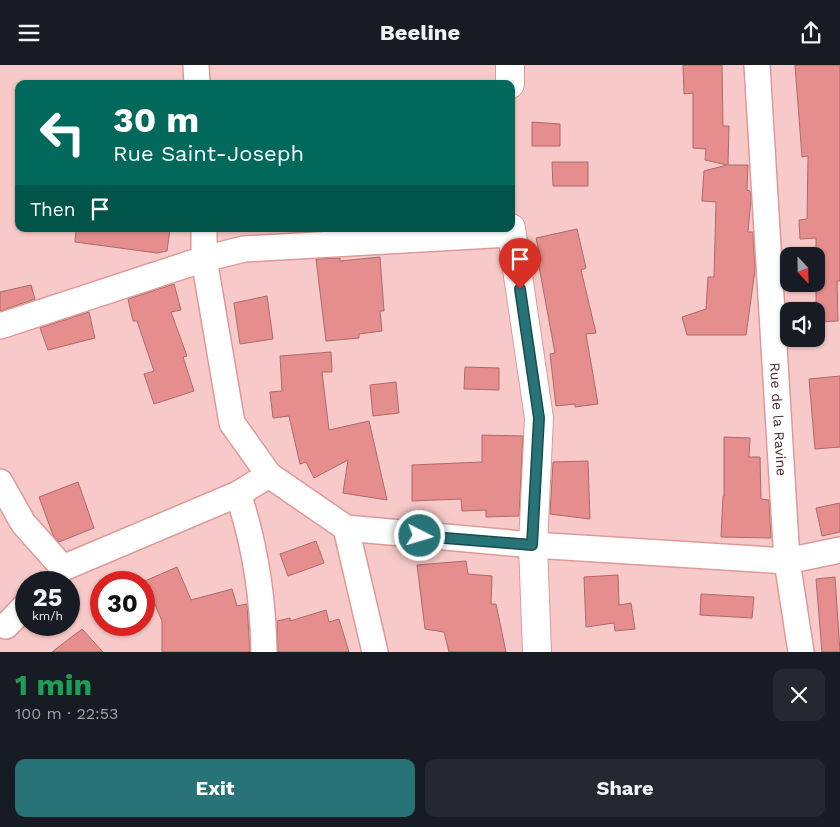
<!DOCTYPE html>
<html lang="en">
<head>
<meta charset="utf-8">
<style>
	:root { --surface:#171b24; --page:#242831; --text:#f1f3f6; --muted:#9ea1a6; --accent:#287377 }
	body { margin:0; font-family:"Work Sans",sans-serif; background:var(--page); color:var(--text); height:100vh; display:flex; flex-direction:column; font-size:19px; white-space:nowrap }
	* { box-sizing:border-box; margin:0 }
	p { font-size:16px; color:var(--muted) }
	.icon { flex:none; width:28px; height:28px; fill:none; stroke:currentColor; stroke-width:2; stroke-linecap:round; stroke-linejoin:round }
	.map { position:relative; height:587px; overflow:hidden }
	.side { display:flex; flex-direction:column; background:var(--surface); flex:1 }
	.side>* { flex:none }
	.banner { position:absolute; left:15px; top:15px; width:500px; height:152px; border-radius:10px; box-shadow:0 1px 4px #0004; background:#00695c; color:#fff; overflow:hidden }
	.needle { width:32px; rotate:158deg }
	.controls { position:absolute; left:780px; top:182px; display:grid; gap:10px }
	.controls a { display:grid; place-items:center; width:45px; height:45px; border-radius:10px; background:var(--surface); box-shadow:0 1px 4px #0004; font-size:25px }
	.speed { position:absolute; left:15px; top:506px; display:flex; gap:10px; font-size:25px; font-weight:700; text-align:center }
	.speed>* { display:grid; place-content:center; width:65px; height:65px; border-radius:50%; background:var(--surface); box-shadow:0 1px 4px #0004; line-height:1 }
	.speed small { font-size:12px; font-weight:400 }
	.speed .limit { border:8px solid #d22; background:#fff; color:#111 }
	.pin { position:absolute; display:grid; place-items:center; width:42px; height:42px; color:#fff; margin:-51px -21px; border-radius:50% 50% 50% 0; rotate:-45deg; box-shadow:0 0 5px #0007 }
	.pin .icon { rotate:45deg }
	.me { position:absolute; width:55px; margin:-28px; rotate:95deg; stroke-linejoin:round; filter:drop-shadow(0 0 4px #0008) }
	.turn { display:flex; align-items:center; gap:18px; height:105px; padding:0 15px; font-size:22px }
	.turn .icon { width:65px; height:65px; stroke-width:2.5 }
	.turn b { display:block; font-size:35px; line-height:42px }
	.then { display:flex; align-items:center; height:48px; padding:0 15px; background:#0003; gap:10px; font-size:19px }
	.round { display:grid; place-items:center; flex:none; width:52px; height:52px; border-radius:10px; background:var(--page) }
	.head { display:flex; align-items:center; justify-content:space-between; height:85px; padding:0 15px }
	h1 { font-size:30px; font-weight:700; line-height:38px; color:#1e9e55 }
	.button { display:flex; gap:10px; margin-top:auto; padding:10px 15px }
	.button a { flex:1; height:58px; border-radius:10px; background:var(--accent); color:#fff; font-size:20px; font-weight:700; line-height:58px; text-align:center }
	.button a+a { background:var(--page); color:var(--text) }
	header { display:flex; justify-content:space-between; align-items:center; height:65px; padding:0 15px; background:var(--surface); font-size:22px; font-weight:700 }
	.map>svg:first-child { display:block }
	.building { fill:#e58e8d; stroke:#ac6a69 }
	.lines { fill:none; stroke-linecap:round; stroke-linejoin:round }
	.minor-casing { stroke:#df9997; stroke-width:28 }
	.tertiary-casing { stroke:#df9997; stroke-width:30 }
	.minor { stroke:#fff; stroke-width:25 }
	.tertiary { stroke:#fff; stroke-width:28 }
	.route-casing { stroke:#1a4b4d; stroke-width:12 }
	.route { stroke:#287377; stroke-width:9 }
	.labels { text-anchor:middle; stroke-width:4.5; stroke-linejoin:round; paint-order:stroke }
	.street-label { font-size:14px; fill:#4b2e2e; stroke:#fadcda }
</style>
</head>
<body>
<header><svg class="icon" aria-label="menu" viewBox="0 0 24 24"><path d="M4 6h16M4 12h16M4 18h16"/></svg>Beeline<svg class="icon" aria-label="share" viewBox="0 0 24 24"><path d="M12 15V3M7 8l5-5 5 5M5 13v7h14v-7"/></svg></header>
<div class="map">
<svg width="840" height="587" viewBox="0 0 840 587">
	<rect width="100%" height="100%" fill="#f7cac9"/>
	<path class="building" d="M683,0h39l1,61h6l-1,39h20l-1,25 3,1 1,7 -3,34h5l2,38 -9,65h-59l-5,-18 24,-8 2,-32h6l2,-75 -14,-1 2,-30 23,-6 -22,-5 1,-11 -13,-1v-55l-9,1z
		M795,0h45v216h-3l1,40 -22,1v-84l-16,1 -1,-19 8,-1 1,-63 -6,1z
		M532,57l28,2v22h-28z
		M552,97h36v24h-35z
		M76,164h94l-3,22 -10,2 -82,-11z
		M577,164l9,39 -5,2 15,63 -10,1 12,70 -23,3v-3l-19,2 -6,-52 5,-1 -17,-92h3l-5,-23z
		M380,192l4,54h-4l2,20 -23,3v4l-33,3 -10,-82 24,-1v3z
		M174,219l7,26 -10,2 16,44 -4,1 11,34 -40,13 -10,-30 10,-3 -17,-50h-4l-5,-22z
		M31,220l4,14 -35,12v-19z
		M267,231l6,43 -33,5 -6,-41z
		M89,247l6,26 -47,12 -8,-22z
		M331,287l1,20h-10l7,58 40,-9 18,79 -44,-7 5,-33 -34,18 -8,-16 -6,2 -11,-48 -16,2 -3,-26 12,-1 -2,-35z
		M465,302l34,1v22l-35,-1z
		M840,311v71l-25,2 -6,-70z
		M396,317l3,31 -26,3 -3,-31z
		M482,370l41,1 -4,80 -33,1v-7l-24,1 -1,-12 -49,2v-36l70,-3z
		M724,372l26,1 -1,19h11l1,42 8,1 2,38 -50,-1 2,-41h1z
		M588,396l2,58 -40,-5 3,-52z
		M78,417l16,46 -35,14 -6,-7 -14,-38z
		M840,438v29l-18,4 -6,-28z
		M316,476l8,22 -36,13 -8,-22z
		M466,496l2,13 24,2 -1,28h5l10,48h-57l-5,-20 -19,-3 -8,-64z
		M177,502l14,33 41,-11 5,17 10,-2 3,48h-88v-31l-17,-40z
		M618,510l1,30 12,-2 4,26 -20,2 -1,-8 -28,4 -2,-50z
		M835,512l5,75h-18l-6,-73z
		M701,529l53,3 -2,21 -52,-3z
		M326,545l3,12 10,-3 10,33h-71l-1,-31 13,-3v3z
		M82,564l21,23h-51z"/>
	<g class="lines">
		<defs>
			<g id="minor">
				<path d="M196,0l1,19"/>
				<path id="s1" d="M757,0l30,496 14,91"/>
				<path d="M204,164v30l28,164 37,52 77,53 187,17 254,16 53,-11"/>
				<path d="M0,261l204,-67 40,-10 267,-15"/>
				<path d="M0,417l23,41 40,45 175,-74 31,-19"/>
				<path d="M238,429c17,50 25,105 26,158"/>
				<path d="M346,463l29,124"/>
				<path d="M6,561l20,-21"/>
			</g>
			<path id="tertiary" d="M510,0v19
				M511,163l28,190 -6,127 4,107"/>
		</defs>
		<use href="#minor" class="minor-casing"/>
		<use href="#tertiary" class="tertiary-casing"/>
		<use href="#minor" class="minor"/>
		<use href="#tertiary" class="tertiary"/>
	</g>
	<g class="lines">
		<defs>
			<path id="route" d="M420,471l112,9 7,-127 -19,-129"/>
		</defs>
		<use href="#route" class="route-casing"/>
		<use href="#route" class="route"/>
	</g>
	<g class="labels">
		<g class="street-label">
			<text dy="5" stroke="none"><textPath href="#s1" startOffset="355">Rue de la Ravine</textPath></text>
		</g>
	</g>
</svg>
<div class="controls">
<a><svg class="needle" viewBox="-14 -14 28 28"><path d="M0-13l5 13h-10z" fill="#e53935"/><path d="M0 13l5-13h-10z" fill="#9ea1a6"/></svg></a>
<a><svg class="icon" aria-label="sound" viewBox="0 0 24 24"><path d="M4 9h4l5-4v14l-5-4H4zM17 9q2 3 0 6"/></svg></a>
</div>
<div class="speed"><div>25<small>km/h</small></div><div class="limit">30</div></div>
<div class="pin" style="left:520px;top:224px;background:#d93025"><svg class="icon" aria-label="arrive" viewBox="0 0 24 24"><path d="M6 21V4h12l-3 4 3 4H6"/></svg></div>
<svg class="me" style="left:420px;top:471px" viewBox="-20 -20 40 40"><circle r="17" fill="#287377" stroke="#fff" stroke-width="3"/><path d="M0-11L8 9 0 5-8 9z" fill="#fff"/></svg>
<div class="banner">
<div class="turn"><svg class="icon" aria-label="left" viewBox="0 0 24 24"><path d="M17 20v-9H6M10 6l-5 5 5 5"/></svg><div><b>30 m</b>Rue Saint-Joseph</div></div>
<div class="then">Then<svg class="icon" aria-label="arrive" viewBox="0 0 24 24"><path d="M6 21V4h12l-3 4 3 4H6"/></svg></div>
</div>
</div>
<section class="side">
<div class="head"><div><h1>1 min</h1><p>100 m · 22:53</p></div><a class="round"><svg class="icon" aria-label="close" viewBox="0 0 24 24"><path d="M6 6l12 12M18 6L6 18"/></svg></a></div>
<div class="button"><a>Exit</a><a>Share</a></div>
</section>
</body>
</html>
